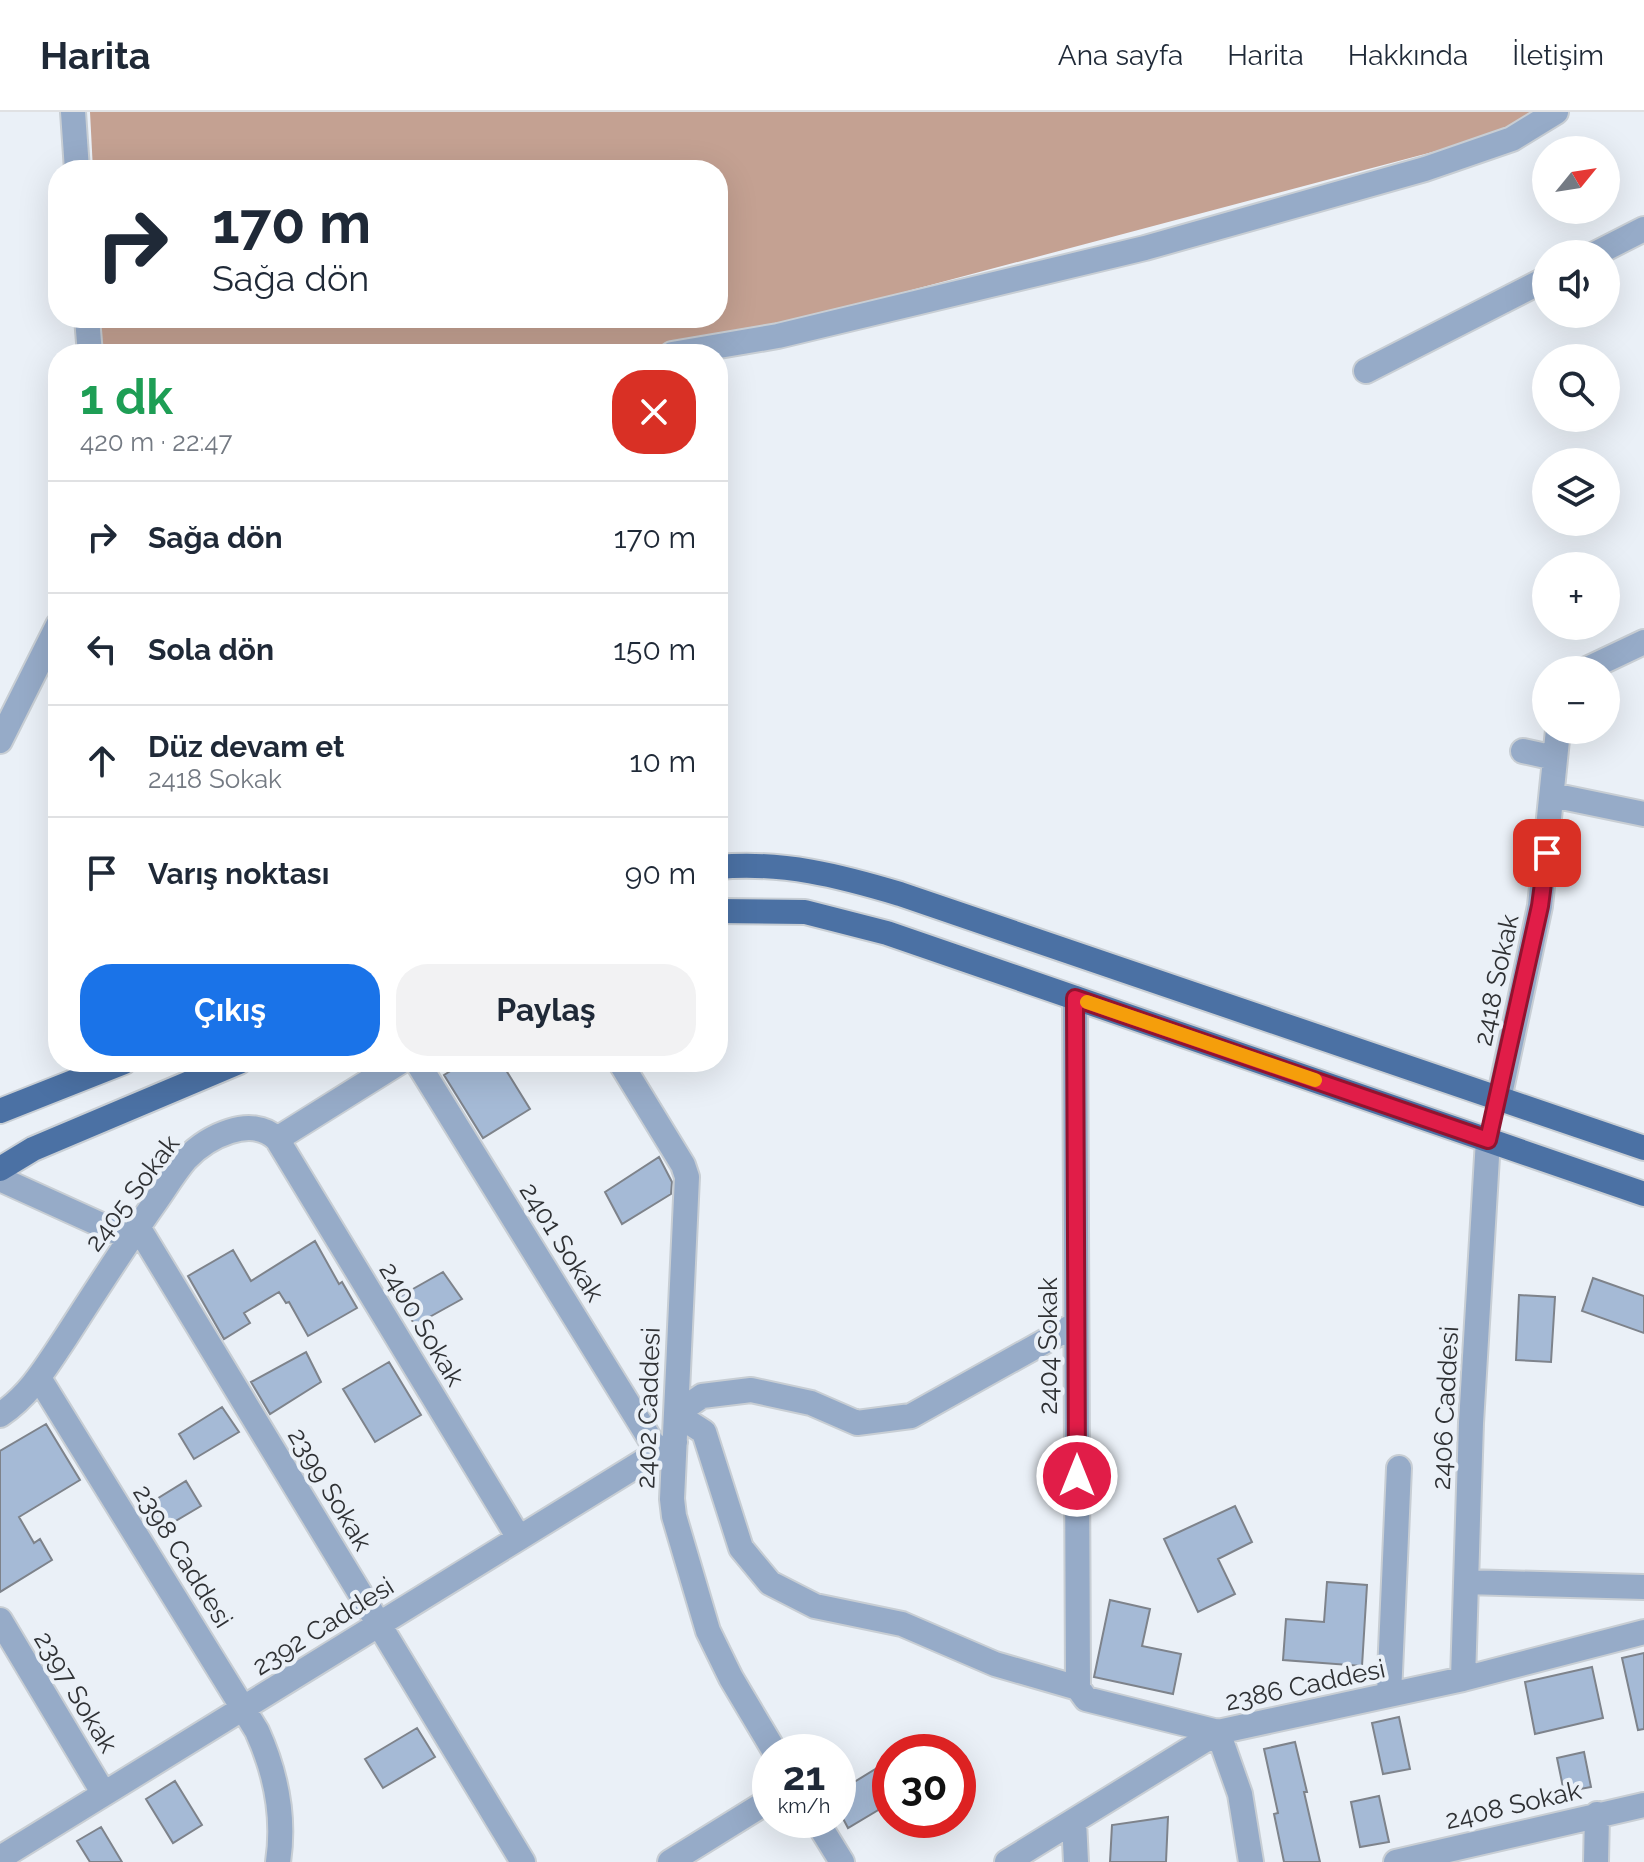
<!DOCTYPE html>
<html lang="tr">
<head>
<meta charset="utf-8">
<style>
	:root { --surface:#fff; --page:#f2f2f3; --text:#1f2937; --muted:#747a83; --line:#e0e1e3; --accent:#1a73e8 }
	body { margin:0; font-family:Raleway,sans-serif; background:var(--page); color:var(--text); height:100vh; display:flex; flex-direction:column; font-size:30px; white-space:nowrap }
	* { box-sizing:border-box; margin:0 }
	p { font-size:26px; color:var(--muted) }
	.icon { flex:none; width:44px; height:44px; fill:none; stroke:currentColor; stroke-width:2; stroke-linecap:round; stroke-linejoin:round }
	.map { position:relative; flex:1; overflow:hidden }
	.panel { position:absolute; left:48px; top:232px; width:680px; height:728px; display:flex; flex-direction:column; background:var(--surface); border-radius:32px; box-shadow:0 8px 32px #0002 }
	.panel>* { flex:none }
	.banner { position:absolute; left:48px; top:48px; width:680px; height:168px; border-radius:32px; box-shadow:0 8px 32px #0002; background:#fff; color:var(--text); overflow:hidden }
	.needle { width:52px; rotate:60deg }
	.fabs { position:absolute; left:1532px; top:24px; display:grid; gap:16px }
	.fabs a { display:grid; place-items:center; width:88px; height:88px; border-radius:50%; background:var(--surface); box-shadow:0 8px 32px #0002; font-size:40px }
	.speed { position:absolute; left:752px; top:1622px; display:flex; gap:16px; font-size:40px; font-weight:700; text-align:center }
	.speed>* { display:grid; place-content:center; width:104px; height:104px; border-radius:50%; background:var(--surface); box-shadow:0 8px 32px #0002; line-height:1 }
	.speed small { font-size:20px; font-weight:400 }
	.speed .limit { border:12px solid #d22; background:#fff; color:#111 }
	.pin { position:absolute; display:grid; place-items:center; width:68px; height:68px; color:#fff; margin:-34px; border-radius:16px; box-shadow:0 4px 12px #0006 }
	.me { position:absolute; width:88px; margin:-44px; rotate:0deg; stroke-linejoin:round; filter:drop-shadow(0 0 6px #0008) }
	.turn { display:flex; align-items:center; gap:28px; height:168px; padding:0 32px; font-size:36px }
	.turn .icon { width:104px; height:104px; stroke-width:2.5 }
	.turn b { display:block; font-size:56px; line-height:68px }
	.round { display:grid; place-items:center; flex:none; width:84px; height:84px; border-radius:32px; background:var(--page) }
	.summary { display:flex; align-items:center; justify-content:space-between; height:136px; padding:0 32px }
	h1 { font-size:48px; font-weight:700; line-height:60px; color:#1e9e55 }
	.button { display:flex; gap:16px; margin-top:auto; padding:16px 32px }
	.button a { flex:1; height:92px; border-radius:32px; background:var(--accent); color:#fff; font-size:32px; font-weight:700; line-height:92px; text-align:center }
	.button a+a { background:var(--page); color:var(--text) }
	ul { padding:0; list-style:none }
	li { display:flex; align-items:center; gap:24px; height:112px; padding:0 32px; border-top:2px solid var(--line) }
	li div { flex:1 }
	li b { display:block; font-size:30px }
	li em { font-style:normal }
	header { display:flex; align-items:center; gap:48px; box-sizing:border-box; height:112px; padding:0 40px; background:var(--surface); border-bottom:2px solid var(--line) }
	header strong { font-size:38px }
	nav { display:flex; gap:44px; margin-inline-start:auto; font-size:28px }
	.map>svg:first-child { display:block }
	.forest { fill:#c4a192 }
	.building { fill:#a5bad6; stroke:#7e838b; stroke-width:2 }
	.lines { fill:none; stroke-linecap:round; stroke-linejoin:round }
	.minor-casing { stroke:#c8ced4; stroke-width:28 }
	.major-casing { stroke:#c8ced4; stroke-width:28 }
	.minor { stroke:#96abc8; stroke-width:24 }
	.major { stroke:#4b71a4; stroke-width:24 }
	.route-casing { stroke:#92132f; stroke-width:20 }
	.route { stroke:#e11d48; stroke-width:14 }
	.slow { stroke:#f59e0b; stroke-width:14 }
	.labels { text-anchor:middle; stroke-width:8; stroke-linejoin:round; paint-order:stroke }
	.street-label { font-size:26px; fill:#2f3134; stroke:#eaf0f7 }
</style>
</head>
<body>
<header>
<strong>Harita</strong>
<nav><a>Ana sayfa</a><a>Harita</a><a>Hakkında</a><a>İletişim</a></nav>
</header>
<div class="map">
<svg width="1644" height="1750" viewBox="0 0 1644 1750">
	<rect width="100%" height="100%" fill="#eaf0f7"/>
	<path class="forest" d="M90,0h1452l-34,20 -732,194 -164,28h-511l-2,-36h619v-148h-625z"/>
	<path class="building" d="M465,950h36l29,47 -47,29 -39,-63z
		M659,1045l13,25 -1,12 -49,30 -17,-32z
		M315,1129l24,43 3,-2 15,26 -49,28 -19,-34 -3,1 -7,-11 -35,21 6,10 -26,16 -36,-63 45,-26 18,31z
		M443,1160l19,27 -47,26 -18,-27z
		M1593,1166l51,18v37l-62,-22z
		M1519,1183l36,2 -4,65 -35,-2z
		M306,1240l15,30 -51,32 -19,-32z
		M389,1250l32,53 -46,27 -32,-53z
		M222,1295l17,25 -45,27 -15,-25z
		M46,1312l34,56 -61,37 15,26 6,-4 12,21 -52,32v-141z
		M186,1369l15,25 -44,26 -15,-24z
		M1235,1394l17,36 -34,17 17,35 -37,18 -34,-73z
		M1327,1470l40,3 -5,81 -79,-6 3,-41 38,3z
		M1110,1488l40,9 -8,37 39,8 -8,40 -79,-17z
		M1644,1541v76l-6,1 -16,-72z
		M1592,1555l11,51 -68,16 -10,-52z
		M1399,1605l11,52 -27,5 -11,-51z
		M417,1616l18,29 -52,31 -18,-29z
		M1295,1630l12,50h-3l16,70h-36l-10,-48 4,-1 -14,-64z
		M1584,1640l7,35 -27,5 -7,-34z
		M890,1648v43l-42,25 -10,-19v-17z
		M175,1669l27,44 -29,18 -27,-44z
		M1379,1684l10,46 -29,5 -9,-45z
		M1168,1705l-2,45h-56l2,-37z
		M101,1715l21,35h-32l-13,-21z"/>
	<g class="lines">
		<defs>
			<path id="minor" d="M73,0l4,58
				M1595,142l49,-25
				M87,206l3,36
				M672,242l106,-18 367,-88 280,-79 87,-30 44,-27
				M1366,259l180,-92
				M1585,558l59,-28
				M0,629l58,-116
				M1523,639l32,7
				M1552,683l92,19
				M1075,886l3,690 8,11 132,33 22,62 11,68
				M417,950l241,390
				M620,950l63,103 4,12 -15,322 2,17 34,115 23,47 44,74
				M1499,987l41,-193 18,-176
				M277,1027l242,399
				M0,1067l130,59
				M138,1115l385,635
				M1076,1212l-165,92 -54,7 -46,-20 -60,-13 -49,6 -26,18 28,18 37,116 29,35 45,23 87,18 93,40 83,24
				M39,1266l218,353c19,42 28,85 21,131
				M0,1303c30,-20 46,-48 66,-78 29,-45 57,-89 88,-133 10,-14 20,-31 32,-45 21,-22 65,-45 91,-20l123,-77
				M1466,1470l178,5
				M0,1508l104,174
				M1463,1567l8,-256 17,-283
				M1389,1583l10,-227
				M816,1708l26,42
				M1074,1709l2,41
				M0,1746l675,-416
				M670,1750l100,-62
				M1007,1750l211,-130 245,-53 181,-47
				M1396,1750l248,-57
				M1596,1750l1,-48"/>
			<path id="major" d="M718,755c64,-6 122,9 182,27l744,254
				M718,799l87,1 82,21 757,261
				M0,999l124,-49
				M0,1057l33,-20 206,-87"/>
		</defs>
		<use href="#minor" class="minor-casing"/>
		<use href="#major" class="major-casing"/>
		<use href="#minor" class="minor"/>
		<use href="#major" class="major"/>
	</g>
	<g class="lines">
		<defs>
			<path id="route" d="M1077,1364l-2,-478 413,142 52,-234 7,-53"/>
		</defs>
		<use href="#route" class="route-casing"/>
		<use href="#route" class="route"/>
		<path class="slow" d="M1087,890l228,78"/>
	</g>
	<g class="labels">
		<g class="street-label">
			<text transform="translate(1496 868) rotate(-78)" y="9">2418 Sokak</text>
			<text transform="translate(132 1081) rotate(-53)" y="9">2405 Sokak</text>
			<text transform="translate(562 1130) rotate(58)" y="9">2401 Sokak</text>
			<text transform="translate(422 1212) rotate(59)" y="9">2400 Sokak</text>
			<text transform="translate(1048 1234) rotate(-90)" y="9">2404 Sokak</text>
			<text transform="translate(648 1296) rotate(-88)" y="9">2402 Caddesi</text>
			<text transform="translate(1445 1296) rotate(-87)" y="9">2406 Caddesi</text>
			<text transform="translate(330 1377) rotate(59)" y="9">2399 Sokak</text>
			<text transform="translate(183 1444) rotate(58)" y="9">2398 Caddesi</text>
			<text transform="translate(323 1514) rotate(-32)" y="9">2392 Caddesi</text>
			<text transform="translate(1305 1573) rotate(-12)" y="9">2386 Caddesi</text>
			<text transform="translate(76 1580) rotate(59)" y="9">2397 Sokak</text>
			<text transform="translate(1513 1693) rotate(-13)" y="9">2408 Sokak</text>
		</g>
	</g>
</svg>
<div class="fabs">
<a><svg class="needle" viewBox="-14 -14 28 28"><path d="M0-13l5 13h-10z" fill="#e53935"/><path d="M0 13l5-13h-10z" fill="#747a83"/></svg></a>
<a><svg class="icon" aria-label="sound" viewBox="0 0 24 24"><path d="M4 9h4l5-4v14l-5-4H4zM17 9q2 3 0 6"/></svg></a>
<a><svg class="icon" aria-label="search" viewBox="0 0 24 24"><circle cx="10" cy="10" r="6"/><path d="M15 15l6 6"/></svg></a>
<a><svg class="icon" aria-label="layers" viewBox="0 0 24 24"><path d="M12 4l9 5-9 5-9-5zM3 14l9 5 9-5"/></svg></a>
<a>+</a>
<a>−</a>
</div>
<div class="speed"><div>21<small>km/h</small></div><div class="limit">30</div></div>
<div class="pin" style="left:1547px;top:741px;background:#d93025"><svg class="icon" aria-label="arrive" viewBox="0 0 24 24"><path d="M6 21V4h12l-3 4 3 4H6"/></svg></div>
<svg class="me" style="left:1077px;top:1364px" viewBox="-20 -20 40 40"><circle r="17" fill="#e11d48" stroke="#fff" stroke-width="3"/><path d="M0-11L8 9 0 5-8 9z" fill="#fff"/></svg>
<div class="banner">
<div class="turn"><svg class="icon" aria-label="right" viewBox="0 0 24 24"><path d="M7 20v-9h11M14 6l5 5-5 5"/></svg><div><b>170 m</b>Sağa dön</div></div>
</div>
<section class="panel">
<div class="summary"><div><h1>1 dk</h1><p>420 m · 22:47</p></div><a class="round" style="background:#d93025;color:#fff"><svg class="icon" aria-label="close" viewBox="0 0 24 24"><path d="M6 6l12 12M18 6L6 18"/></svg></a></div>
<ul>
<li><svg class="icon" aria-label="right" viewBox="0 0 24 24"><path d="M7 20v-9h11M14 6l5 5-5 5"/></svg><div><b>Sağa dön</b></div><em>170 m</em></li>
<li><svg class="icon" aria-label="left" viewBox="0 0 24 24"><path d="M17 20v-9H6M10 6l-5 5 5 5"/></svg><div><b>Sola dön</b></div><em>150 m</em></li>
<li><svg class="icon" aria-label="ahead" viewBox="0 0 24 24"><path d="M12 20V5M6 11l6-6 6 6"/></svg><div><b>Düz devam et</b><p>2418 Sokak</p></div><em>10 m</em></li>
<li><svg class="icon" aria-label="arrive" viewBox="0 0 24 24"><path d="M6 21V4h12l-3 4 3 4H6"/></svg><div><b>Varış noktası</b></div><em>90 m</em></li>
</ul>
<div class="button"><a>Çıkış</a><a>Paylaş</a></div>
</section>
</div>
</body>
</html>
